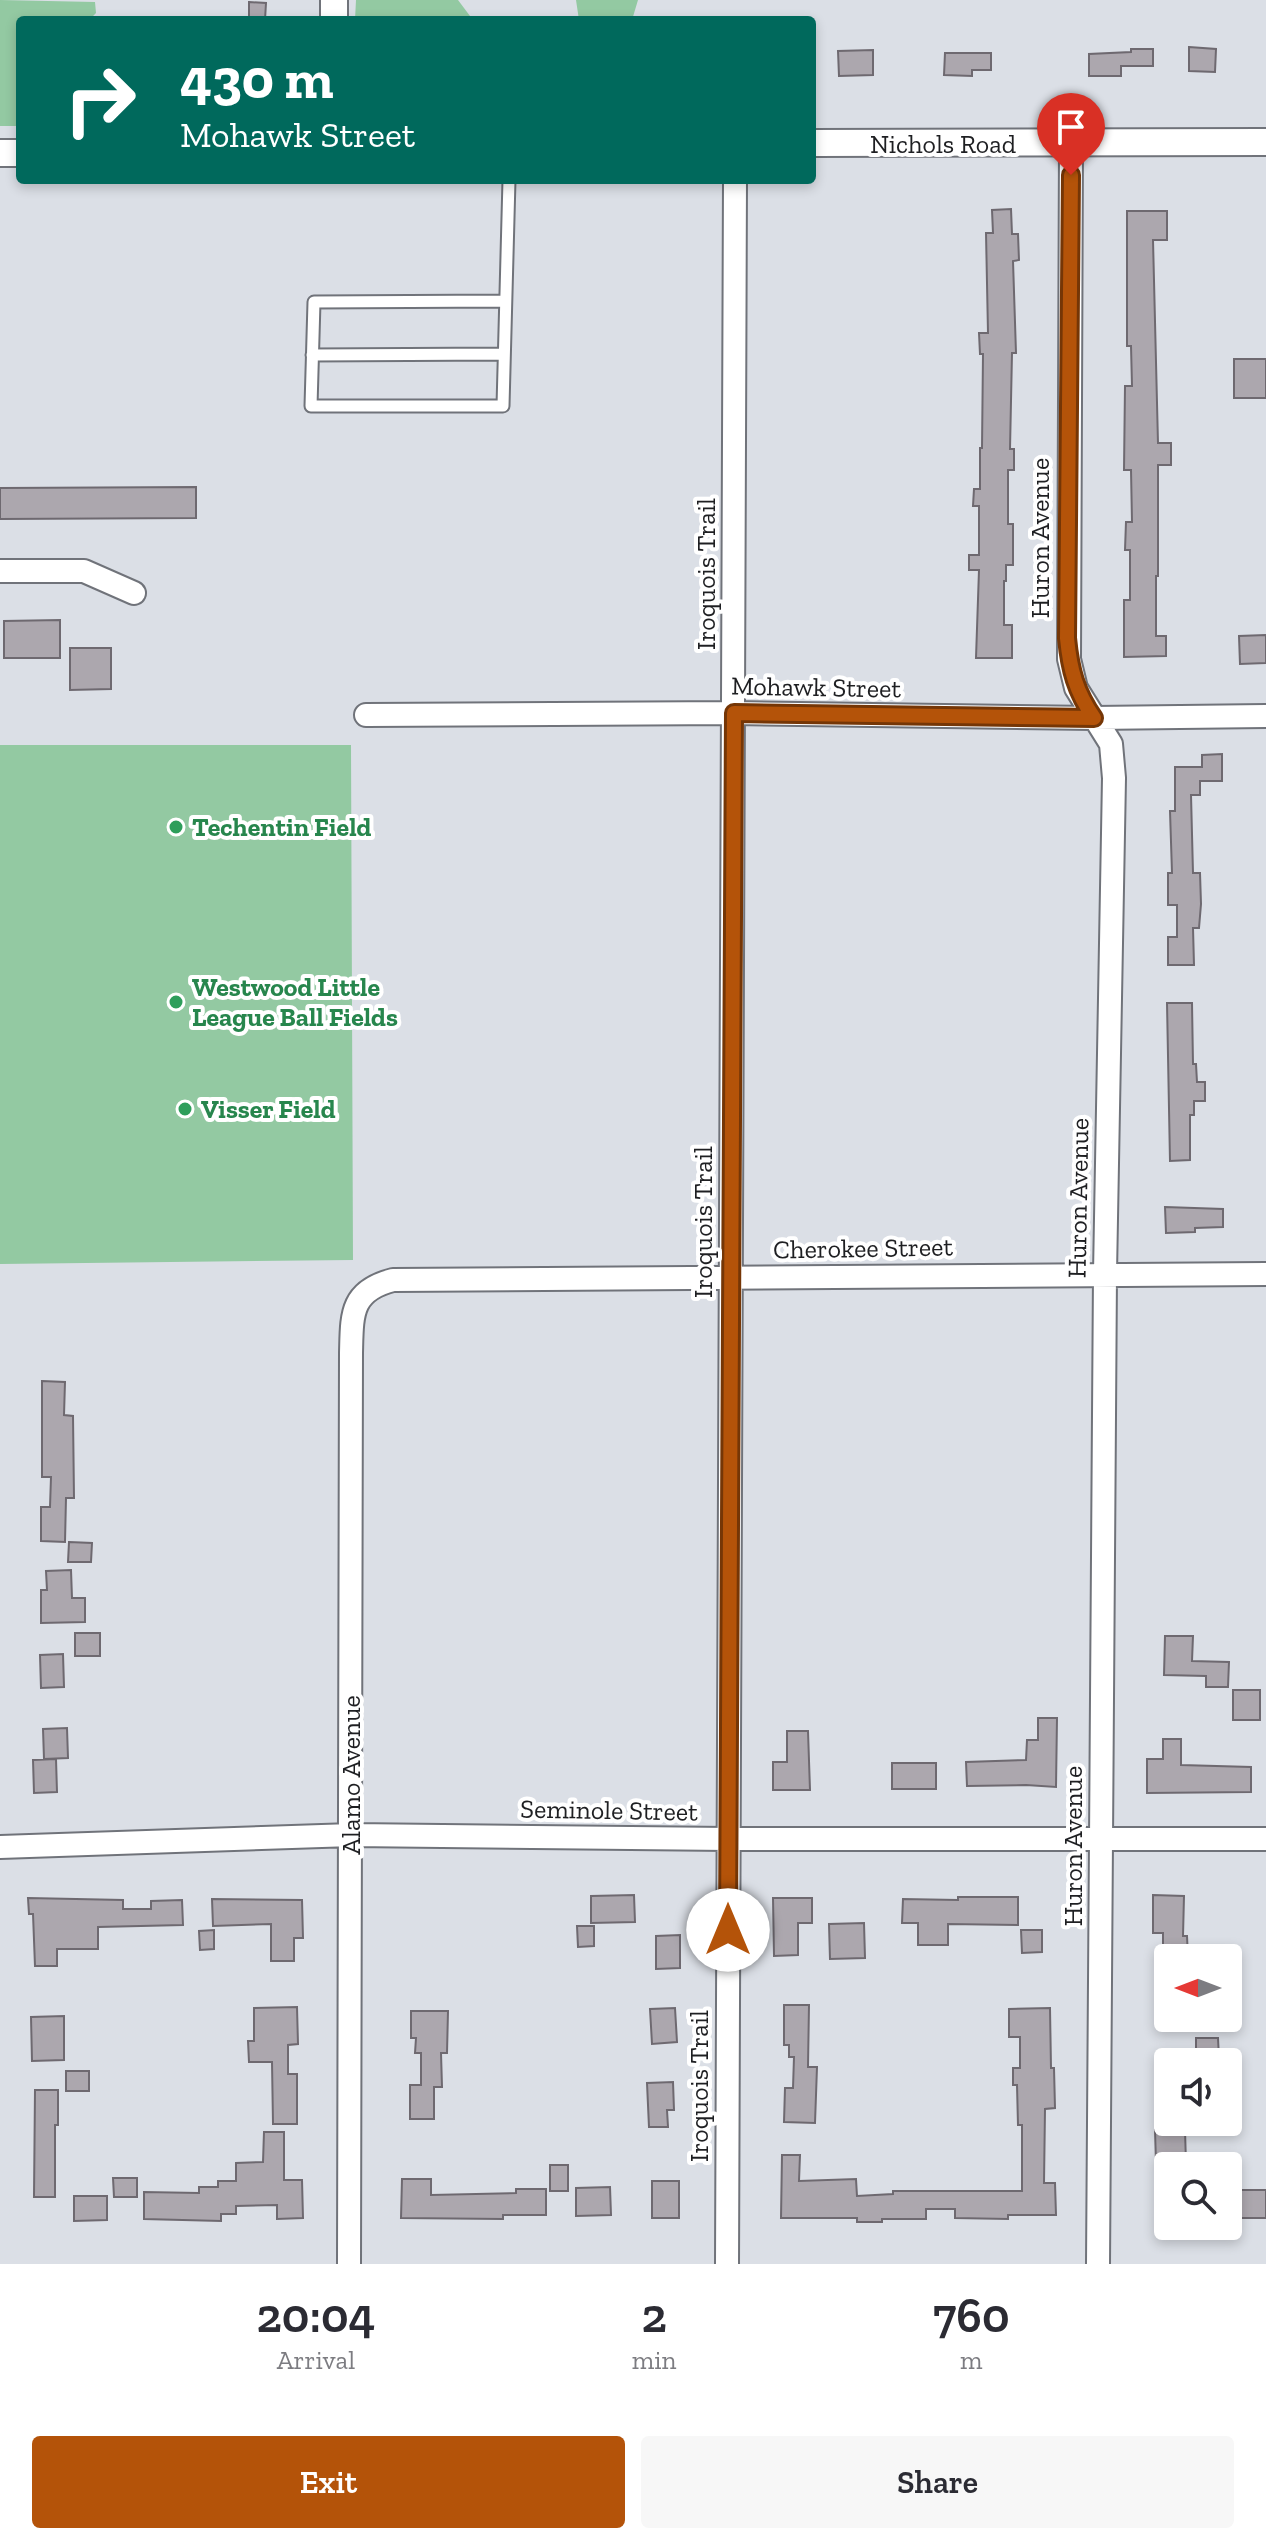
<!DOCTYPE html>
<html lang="en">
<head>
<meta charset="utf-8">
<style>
	:root { --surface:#fff; --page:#f7f7f7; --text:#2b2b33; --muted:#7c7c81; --accent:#b45309 }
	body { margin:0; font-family:"Zilla Slab",serif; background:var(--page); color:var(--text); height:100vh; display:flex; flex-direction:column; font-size:30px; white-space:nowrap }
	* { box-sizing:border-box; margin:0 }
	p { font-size:26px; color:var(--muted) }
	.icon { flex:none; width:44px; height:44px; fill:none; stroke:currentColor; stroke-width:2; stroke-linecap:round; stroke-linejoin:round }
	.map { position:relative; height:2264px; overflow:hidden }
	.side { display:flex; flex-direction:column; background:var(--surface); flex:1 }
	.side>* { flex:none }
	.guide { position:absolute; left:16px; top:16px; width:800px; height:168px; border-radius:8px; box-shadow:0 4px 12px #0003; background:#00695c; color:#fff; overflow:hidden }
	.needle { width:52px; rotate:270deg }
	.controls { position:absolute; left:1154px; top:1944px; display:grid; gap:16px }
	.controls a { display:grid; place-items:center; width:88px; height:88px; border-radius:8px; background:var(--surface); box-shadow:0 4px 12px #0003; font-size:40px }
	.pin { position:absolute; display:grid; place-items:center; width:68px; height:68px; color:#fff; margin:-82px -34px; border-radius:50% 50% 50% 0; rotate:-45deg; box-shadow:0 0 8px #0007 }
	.pin .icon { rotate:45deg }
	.me { position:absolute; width:88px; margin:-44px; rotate:0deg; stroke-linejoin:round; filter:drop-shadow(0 0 6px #0008) }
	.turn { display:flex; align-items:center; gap:28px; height:168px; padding:0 32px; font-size:36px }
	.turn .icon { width:104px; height:104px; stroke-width:2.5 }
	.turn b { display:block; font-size:56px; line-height:68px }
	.eta { display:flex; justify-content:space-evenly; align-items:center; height:136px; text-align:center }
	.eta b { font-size:48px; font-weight:600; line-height:56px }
	.action { display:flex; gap:16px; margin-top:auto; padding:16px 32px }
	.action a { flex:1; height:92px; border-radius:8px; background:var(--accent); color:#fff; font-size:32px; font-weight:600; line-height:92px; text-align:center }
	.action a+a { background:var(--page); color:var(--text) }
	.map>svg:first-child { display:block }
	.green { fill:#93c9a2 }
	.building { fill:#aca7ae; stroke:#6e6970; stroke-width:2 }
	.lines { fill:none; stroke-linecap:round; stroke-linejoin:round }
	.service-casing { stroke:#70737a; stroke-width:15 }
	.minor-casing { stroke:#70737a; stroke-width:26 }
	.tertiary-casing { stroke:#70737a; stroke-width:30 }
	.service { stroke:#fff; stroke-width:11 }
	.minor { stroke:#fff; stroke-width:22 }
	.tertiary { stroke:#fff; stroke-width:26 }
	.route-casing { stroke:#753606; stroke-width:20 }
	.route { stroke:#b45309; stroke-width:14 }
	.leisure-dot { fill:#2e9e5b; stroke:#fff; stroke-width:3 }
	.labels { text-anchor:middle; stroke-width:8; stroke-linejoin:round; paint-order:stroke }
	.street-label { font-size:26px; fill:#1e1f22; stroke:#fff }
	.leisure-label { font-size:26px; font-weight:bold; fill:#27864d; stroke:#fff; text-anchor:start }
</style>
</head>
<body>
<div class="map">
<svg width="1266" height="2264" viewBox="0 0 1266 2264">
	<rect width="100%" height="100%" fill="#dbdfe6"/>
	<path class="green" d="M0,0l95,2 1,11 -7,7h-69v106h-20z
		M356,0h102l12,16v4h-115z
		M576,0h62l-6,20h-53z
		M0,745h351l2,515 -353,4z"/>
	<path class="building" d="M249,2l17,1 -1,17h-16z
		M1189,47l27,2 -1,23 -26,-1z
		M1131,49h22v17h-32v10h-32v-22l42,-2z
		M873,50v25l-34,1 -1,-25z
		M945,53h46v17h-19v6l-28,-1z
		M1011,209l1,25h6l1,26 -6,1 3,92h-4l-2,96h4v21h-6v54h5v41h-7v16h-2v44h8v33h-36l3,-88h-10v-15h10v-49h-6l1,-17h6v-41h2l1,-94h-3l-1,-21h9l-2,-100h7l-1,-23z
		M1127,211h40v29h-14l5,203h13v22h-13v111h-2v60h10v20l-42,1v-57h6v-50h-5l1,-28h6l-1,-52h-7l1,-84h7l-1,-40h-4z
		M1234,359h32v39h-32z
		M196,487v31l-196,1v-31z
		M60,620v38h-56v-37z
		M1266,635v28l-26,1 -1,-28z
		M70,648h41v41l-41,1z
		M1222,754v27h-22v14h-9l2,78h7l1,31 -2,24h-6l1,37h-26v-28h9v-32h-9v-32h4l-2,-62h5v-44h27v-12z
		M1167,1003h25l1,61h3l1,18h8v19h-11v14h-4v45l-20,1z
		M1165,1207l58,2v18l-28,1v4l-29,1z
		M42,1381l23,1 -1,33 9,1 1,82h-8l-1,44 -24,-1v-34h9l1,-30h-9z
		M69,1542l23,1 -1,19h-23z
		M71,1570l1,28h13v24l-44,1v-33h6l-1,-19z
		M75,1633h25v23h-25z
		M1165,1636h28l-1,25 37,1 -1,25h-22v-11l-42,-1z
		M63,1654l1,33 -23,1 -1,-33z
		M1233,1690h27v30h-27z
		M1038,1718h19l-1,69 -30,-2 -59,1 -1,-24 60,-2 1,-20h11z
		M67,1728l1,30 -24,1 -1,-30z
		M787,1731h21l2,59h-37v-28h14z
		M1163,1739h18v26l70,2v25l-104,1v-34h16z
		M56,1759l1,33 -23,1 -1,-33z
		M892,1763h44v26h-44z
		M634,1895l1,27 -44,1v-27z
		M1153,1895l31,1 -1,40h4l1,22h-25v-25h-10z
		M958,1897h60v28l-70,-1v21h-30v-22h-16l1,-24 55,1z
		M28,1898l95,2v9h28v-8l31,-1 1,25 -85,2v22h-41v17h-22l-2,-52h-4z
		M773,1898h39v25h-14v32l-24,1z
		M212,1899l90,1 1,38h-9v23h-23v-37l-58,2z
		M864,1923l1,35 -35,1 -1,-35z
		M577,1926h17v20l-16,1z
		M214,1930v19l-14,1 -1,-19z
		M1021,1930h21v22l-20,1z
		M680,1935v33l-24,1v-33z
		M784,2005h25l-1,62h9l-2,56 -31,-1 1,-34h8l1,-31h-5v-12h-5z
		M297,2007l1,37 -10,1v29h9v50h-24l-1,-62h-23l-1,-21h6v-33z
		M675,2008l2,34 -25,2 -2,-35z
		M1050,2008l1,60h3l1,40 -10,1 -1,74h11l1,32h-48v4l-53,-1v-9h-29v10h-44v3h-25v-4h-76l1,-63h18l-1,26 57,-2 1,17 36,-2v-3h129v-66h-4l-1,-40h-4v-17h7v-31h-11v-28z
		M411,2011h37l-1,42h-6l1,34h-8v32h-24v-34h11v-32h-6l1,-15h-5z
		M64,2016v44l-32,1 -1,-44z
		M1196,2038h22l1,20h-23z
		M66,2071h23v20h-23z
		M673,2082l1,28h-7l1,17h-19l-2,-44z
		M35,2090h23v35h-3v72h-21z
		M1155,2130h30l1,33h-30z
		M264,2132h20v48h18l1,38 -26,1v-14l-41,1v8h-15v7l-77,-2v-27l55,1v-6h19v-6h18v-18l27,-1z
		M550,2165h18v26h-18z
		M113,2178h24v19h-23z
		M402,2179h29v16l85,-2v-4h30v26h-43v4l-102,-1z
		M652,2181h27v37h-27z
		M610,2187l1,28 -35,1v-28z
		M1228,2190h38v28h-33v-12h-5z
		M74,2196h33v24l-33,1z"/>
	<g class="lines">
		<defs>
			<path id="service" d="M505,301l-191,1 -3,104h192l6,-226
				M312,355l192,-1"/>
			<path id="minor" d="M1071,144l-2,515 7,29 35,56 3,34 -9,496 -7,990
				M0,571h84l50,22
				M366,715l368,-2 360,5 172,-2
				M0,1847l352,-12 376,4h538
				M349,2264l2,-911c1,-38 -1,-62 42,-73l873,-6
				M727,2264l8,-2084"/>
			<path id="tertiary" d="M334,20v-20
				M812,143l454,-1
				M0,153h20"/>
		</defs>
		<use href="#service" class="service-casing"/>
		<use href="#minor" class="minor-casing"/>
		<use href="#tertiary" class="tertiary-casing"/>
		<use href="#service" class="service"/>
		<use href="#minor" class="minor"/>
		<use href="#tertiary" class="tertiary"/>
	</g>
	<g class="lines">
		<defs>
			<path id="route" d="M728,1930l6,-1217 360,5c-18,-26 -24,-48 -27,-80l4,-463"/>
		</defs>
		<use href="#route" class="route-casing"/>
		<use href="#route" class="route"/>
	</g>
	<g class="leisure-dot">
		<circle cx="176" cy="827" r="8"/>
		<circle cx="176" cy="1002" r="8"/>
		<circle cx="185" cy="1109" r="8"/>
	</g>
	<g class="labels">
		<g class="street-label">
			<text x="943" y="153">Nichols Road</text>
			<text transform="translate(1040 538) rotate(-90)" y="9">Huron Avenue</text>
			<text transform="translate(706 574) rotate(-90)" y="9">Iroquois Trail</text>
			<text transform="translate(816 687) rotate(1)" y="9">Mohawk Street</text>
			<text transform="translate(1078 1198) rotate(-89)" y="9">Huron Avenue</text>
			<text transform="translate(703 1222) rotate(-90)" y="9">Iroquois Trail</text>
			<text transform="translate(863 1248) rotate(-1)" y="9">Cherokee Street</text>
			<text transform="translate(351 1775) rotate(-90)" y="9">Alamo Avenue</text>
			<text transform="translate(609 1810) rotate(1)" y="9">Seminole Street</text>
			<text transform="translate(1073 1846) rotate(-90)" y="9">Huron Avenue</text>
			<text transform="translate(699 2086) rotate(-90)" y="9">Iroquois Trail</text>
		</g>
		<g class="leisure-label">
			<text x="192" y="836">Techentin Field</text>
			<text x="192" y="996">Westwood Little<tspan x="192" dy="30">League Ball Fields</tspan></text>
			<text x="201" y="1118">Visser Field</text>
		</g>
	</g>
</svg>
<div class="controls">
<a><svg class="needle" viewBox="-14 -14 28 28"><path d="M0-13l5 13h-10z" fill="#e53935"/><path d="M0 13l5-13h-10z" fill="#7c7c81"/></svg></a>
<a><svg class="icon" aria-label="sound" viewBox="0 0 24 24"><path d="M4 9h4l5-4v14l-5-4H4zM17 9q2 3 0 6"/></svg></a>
<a><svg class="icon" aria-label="search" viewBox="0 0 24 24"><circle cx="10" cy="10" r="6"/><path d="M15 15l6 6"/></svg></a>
</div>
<div class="pin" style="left:1071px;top:175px;background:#d93025"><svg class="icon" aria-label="arrive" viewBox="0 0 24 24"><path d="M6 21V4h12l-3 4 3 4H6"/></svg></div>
<svg class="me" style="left:728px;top:1930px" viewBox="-20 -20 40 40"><circle r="19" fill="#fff"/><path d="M0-13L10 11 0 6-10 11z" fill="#b45309"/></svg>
<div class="guide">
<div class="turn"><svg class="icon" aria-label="right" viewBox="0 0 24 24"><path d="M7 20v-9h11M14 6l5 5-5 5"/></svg><div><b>430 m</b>Mohawk Street</div></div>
</div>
</div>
<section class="side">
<div class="eta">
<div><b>20:04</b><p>Arrival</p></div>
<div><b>2</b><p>min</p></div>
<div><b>760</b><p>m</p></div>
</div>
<div class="action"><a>Exit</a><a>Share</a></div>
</section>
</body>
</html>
